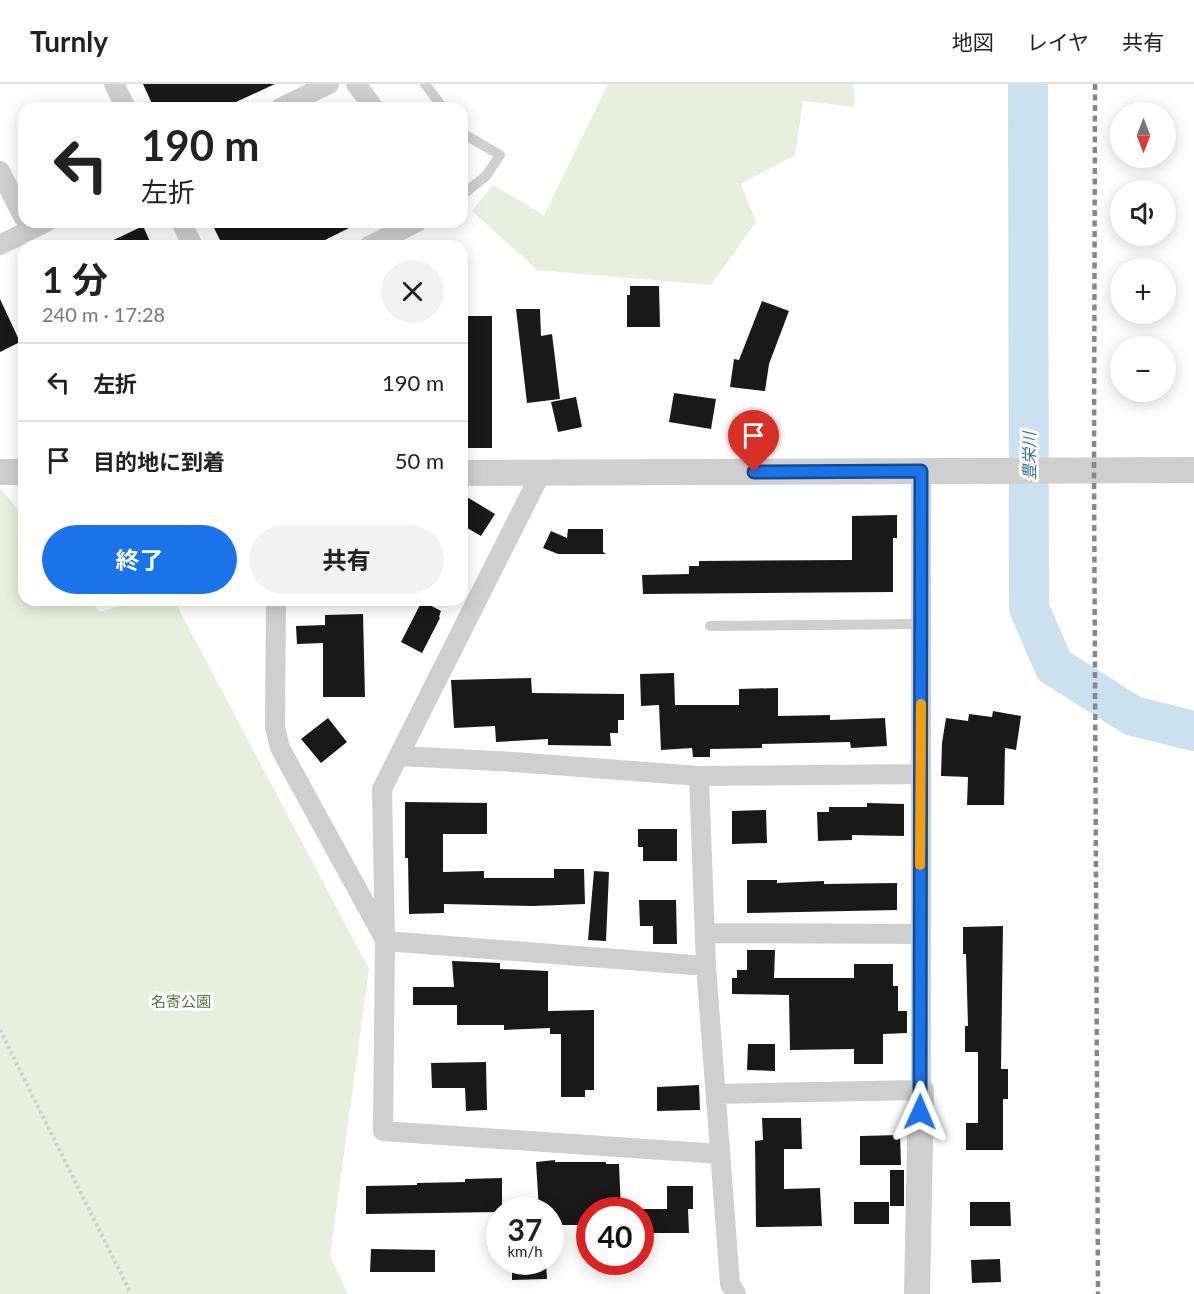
<!DOCTYPE html>
<html lang="ja">
<head>
<meta charset="utf-8">
<style>
	:root { --surface:#fff; --page:#f2f2f2; --text:#222; --muted:#767676; --line:#e0e0e0; --accent:#1a73e8 }
	body { margin:0; font-family:Lato,"Noto Sans JP",sans-serif; background:var(--page); color:var(--text); height:100vh; display:flex; flex-direction:column; font-size:22px; white-space:nowrap }
	* { box-sizing:border-box; margin:0 }
	p { font-size:20px; color:var(--muted) }
	.icon { flex:none; width:33px; height:33px; fill:none; stroke:currentColor; stroke-width:2; stroke-linecap:round; stroke-linejoin:round }
	.map { position:relative; flex:1; overflow:hidden }
	.details { position:absolute; left:18px; top:156px; width:450px; height:366px; display:flex; flex-direction:column; background:var(--surface); border-radius:18px; box-shadow:0 3px 15px #0003 }
	.details>* { flex:none }
	.guide { position:absolute; left:18px; top:18px; width:450px; height:126px; border-radius:18px; box-shadow:0 3px 15px #0003; background:#fff; color:var(--text); overflow:hidden }
	.needle { width:39px; rotate:180deg }
	.fabs { position:absolute; left:1110px; top:18px; display:grid; gap:12px }
	.fabs a { display:grid; place-items:center; width:66px; height:66px; border-radius:50%; background:var(--surface); box-shadow:0 3px 15px #0003; font-size:30px }
	.speed { position:absolute; left:486px; top:1113px; display:flex; gap:12px; font-size:30px; font-weight:700; text-align:center }
	.speed>* { display:grid; place-content:center; width:78px; height:78px; border-radius:50%; background:var(--surface); box-shadow:0 3px 15px #0003; line-height:1 }
	.speed small { font-size:15px; font-weight:400 }
	.speed .limit { border:9px solid #d22; background:#fff; color:#111 }
	.pin { position:absolute; display:grid; place-items:center; width:51px; height:51px; color:#fff; margin:-62px -26px; border-radius:50% 50% 50% 0; rotate:-45deg; box-shadow:0 0 6px #0007 }
	.pin .icon { rotate:45deg }
	.me { position:absolute; width:66px; margin:-33px; rotate:1deg; stroke-linejoin:round; filter:drop-shadow(0 0 4px #0008) }
	.turn { display:flex; align-items:center; gap:21px; height:126px; padding:0 24px; font-size:27px }
	.turn .icon { width:78px; height:78px; stroke-width:2.5 }
	.turn b { display:block; font-size:42px; line-height:51px }
	.round { display:grid; place-items:center; flex:none; width:63px; height:63px; border-radius:32px; background:var(--page) }
	.head { display:flex; align-items:center; justify-content:space-between; height:102px; padding:0 24px }
	h1 { font-size:36px; font-weight:700; line-height:45px }
	.primary-button { display:flex; gap:12px; margin-top:auto; padding:12px 24px }
	.primary-button a { flex:1; height:69px; border-radius:36px; background:var(--accent); color:#fff; font-size:24px; font-weight:700; line-height:69px; text-align:center }
	.primary-button a+a { background:var(--page); color:var(--text) }
	ul { padding:0; list-style:none }
	li { display:flex; align-items:center; gap:18px; height:78px; padding:0 24px; border-top:2px solid var(--line) }
	li div { flex:1 }
	li b { display:block; font-size:22px }
	li em { font-style:normal }
	header { display:flex; align-items:center; gap:36px; box-sizing:border-box; height:84px; padding:0 30px; background:var(--surface); border-bottom:2px solid var(--line) }
	header strong { font-size:28px }
	nav { display:flex; gap:33px; margin-inline-start:auto; font-size:21px }
	.map>svg:first-child { display:block }
	.green { fill:#e8efdf }
	.lines { fill:none; stroke-linecap:round; stroke-linejoin:round }
	.river { stroke:#cbe1f0; stroke-width:40 }
	.building { fill:#191919 }
	.path { stroke:#cfcfcf; stroke-width:4; stroke-dasharray:3 3; stroke-linecap:butt }
	.service { stroke:#cfcfcf; stroke-width:10 }
	.minor { stroke:#cfcfcf; stroke-width:20 }
	.tertiary { stroke:#cfcfcf; stroke-width:26 }
	.rail { stroke:#878787; stroke-width:4.5; stroke-dasharray:6 4.5; stroke-linecap:butt }
	.route-casing { stroke:#114b97; stroke-width:15 }
	.route { stroke:#1a73e8; stroke-width:10 }
	.slow { stroke:#f59e0b; stroke-width:10 }
	.labels { text-anchor:middle; stroke-width:6; stroke-linejoin:round; paint-order:stroke }
	.park-label { font-size:15px; fill:#54733a; stroke:#fff }
	.water-label { font-size:16px; font-style:italic; fill:#37749d; stroke:#fff }
</style>
</head>
<body>
<header>
<strong>Turnly</strong>
<nav><a>地図</a><a>レイヤ</a><a>共有</a></nav>
</header>
<div class="map">
<svg width="1194" height="1210" viewBox="0 0 1194 1210">
	<rect width="100%" height="100%" fill="#fff"/>
	<path class="green" d="M608,0h245l2,23 -52,-6 -8,54 -54,29 15,38 -45,63 -174,-15 -65,-59 21,-26 51,30z
		M0,406h2l22,27v83h66l10,12 39,-12h35l195,369 -39,287 18,38h-348z"/>
	<g class="lines">
		<path class="river" d="M1028,0l1,524 25,58 79,50 61,15"/>
	</g>
	<path class="building" d="M143,0h132l-52,24h-69z
		M211,138h150l-48,24h-90z
		M143,142l9,20h-51z
		M630,202h29l1,41h-33v-32h3z
		M0,215l20,43 -20,10z
		M762,217l27,10 -20,53 -4,27 -35,-4 4,-28 5,1z
		M516,225h24l1,27 11,-2 8,65 -33,4z
		M462,232h30v132h-30z
		M674,309l42,6 -5,30 -42,-7z
		M576,313l6,30 -24,5 -7,-30z
		M462,410l33,20 -14,22 -19,-11z
		M897,431v23h-4v54l-250,2 -1,-19 47,-1v-8h10v-5l153,-1v-44z
		M568,445h35v23l3,2h-48l-15,-6 8,-17 16,7z
		M422,517l19,10 -2,6 1,1 -18,35 -21,-11z
		M363,530l2,83h-42v-54l-26,1 -1,-18 29,-1v-10z
		M674,589l1,32h64v-16l39,-1v28l52,-1v5l55,-2 2,28 -36,2 -1,-6 -88,2v4l-52,1v8h-17l-1,-9 -31,2 -2,-45 -18,1 -1,-32z
		M531,594l1,15 92,1v26h-6v13h-8l1,13 -63,-1v-6l-52,3 -1,-16 -41,2 -3,-48z
		M993,627l28,5 -5,34 -11,-2 -1,57h-37l1,-28 -27,-1 1,-33 4,-25 22,3 1,-7 23,3z
		M328,634l19,24 -26,21 -20,-24z
		M405,718l82,1v31h-44v38l41,-1v7h70v-9h30l1,35 -52,2 -89,-2v9l-35,1 -1,-56h-3z
		M867,719l37,1v32l-52,-1v5l-34,1 -1,-29h12v-5h38z
		M766,726l1,33 -35,1v-33z
		M638,745h39v32h-34v-14h-5z
		M594,787l15,1 -3,69 -18,-1z
		M747,796h30v3l47,-2v3l73,-1v27l-150,3z
		M639,816h37l1,44h-24v-18h-13z
		M1003,842l-2,143h7v30h-5v51h-37v-27h12v-71h-13v-26h3l-2,-72h-3v-27z
		M747,866h28l-1,28h80v-14h39v22h5v25h9v22l-24,1v30h-29v-15l-64,1 -1,-55 -57,-1v-16h5v-8h10z
		M452,877l48,2v6l48,2v40l46,-1v80h-9v7h-24v-63h-11v-6l-46,2v-5h-47v-20h-44v-18h41z
		M748,960h27v27l-28,-1z
		M486,978l1,48 -21,1 -1,-23h-33l-1,-25z
		M699,1001l1,25 -43,1v-24z
		M762,1034h39l1,31h-18v40l36,-1 2,38 -66,1 -1,-86 8,-1z
		M900,1051l1,30h-41v-29z
		M555,1076v2h51v2h13l2,46h-31v15h-40v-15h-11l-3,-48z
		M890,1086h14v36h-14z
		M502,1094v32l-2,2 -134,2v-28l51,-1v-2l48,-1v-3z
		M667,1102h26v23h-5l1,24h-49v-24h27z
		M854,1118h35v22h-35z
		M970,1118h40l1,24h-41z
		M371,1165l64,1v22h-65z
		M1000,1175l1,23 -29,1 -1,-23z
		M512,1178h34l1,17 -35,1z"/>
	<g class="lines">
		<path class="path" d="M0,946l131,264"/>
		<path class="service" d="M425,0l18,24
			M462,49l38,22 -14,21 -24,19
			M710,542l211,-2"/>
		<path class="minor" d="M114,0l12,24
			M356,0l18,24
			M280,24l49,-24
			M0,87l24,47
			M181,138l12,24
			M0,161l46,-23
			M369,162l48,-24
			M541,389l-159,316 3,152 -2,190 337,23
			M276,516l-1,127 5,21 104,190
			M400,672l114,6 185,14 222,-2
			M699,692l7,190 24,318 6,10
			M705,849l215,1
			M385,857l321,25
			M717,1010l204,-4v-619"/>
		<path class="tertiary" d="M0,388h24
			M462,389l732,-3
			M917,1210l4,-204"/>
		<path class="rail" d="M1095,0l-1,387 4,823"/>
	</g>
	<g class="lines">
		<defs>
			<path id="route" d="M754,388l167,-1 -1,641"/>
		</defs>
		<use href="#route" class="route-casing"/>
		<use href="#route" class="route"/>
		<path class="slow" d="M920,781l1,-161"/>
	</g>
	<g class="labels">
		<g class="park-label">
			<text x="181" y="923">名寄公園</text>
		</g>
		<g class="water-label">
			<text transform="translate(1029 372) rotate(-90)" y="6">豊栄川</text>
		</g>
	</g>
</svg>
<div class="fabs">
<a><svg class="needle" viewBox="-14 -14 28 28"><path d="M0-13l5 13h-10z" fill="#e53935"/><path d="M0 13l5-13h-10z" fill="#767676"/></svg></a>
<a><svg class="icon" aria-label="sound" viewBox="0 0 24 24"><path d="M4 9h4l5-4v14l-5-4H4zM17 9q2 3 0 6"/></svg></a>
<a>+</a>
<a>−</a>
</div>
<div class="speed"><div>37<small>km/h</small></div><div class="limit">40</div></div>
<div class="pin" style="left:754px;top:388px;background:#d93025"><svg class="icon" aria-label="arrive" viewBox="0 0 24 24"><path d="M6 21V4h12l-3 4 3 4H6"/></svg></div>
<svg class="me" style="left:920px;top:1028px" viewBox="-20 -20 40 40"><path d="M0-17L14 15 0 8-14 15z" fill="#1a73e8" stroke="#fff" stroke-width="4"/></svg>
<div class="guide">
<div class="turn"><svg class="icon" aria-label="left" viewBox="0 0 24 24"><path d="M17 20v-9H6M10 6l-5 5 5 5"/></svg><div><b>190 m</b>左折</div></div>
</div>
<section class="details">
<div class="head"><div><h1>1 分</h1><p>240 m · 17:28</p></div><a class="round"><svg class="icon" aria-label="close" viewBox="0 0 24 24"><path d="M6 6l12 12M18 6L6 18"/></svg></a></div>
<ul>
<li><svg class="icon" aria-label="left" viewBox="0 0 24 24"><path d="M17 20v-9H6M10 6l-5 5 5 5"/></svg><div><b>左折</b></div><em>190 m</em></li>
<li><svg class="icon" aria-label="arrive" viewBox="0 0 24 24"><path d="M6 21V4h12l-3 4 3 4H6"/></svg><div><b>目的地に到着</b></div><em>50 m</em></li>
</ul>
<div class="primary-button"><a>終了</a><a>共有</a></div>
</section>
</div>
</body>
</html>
